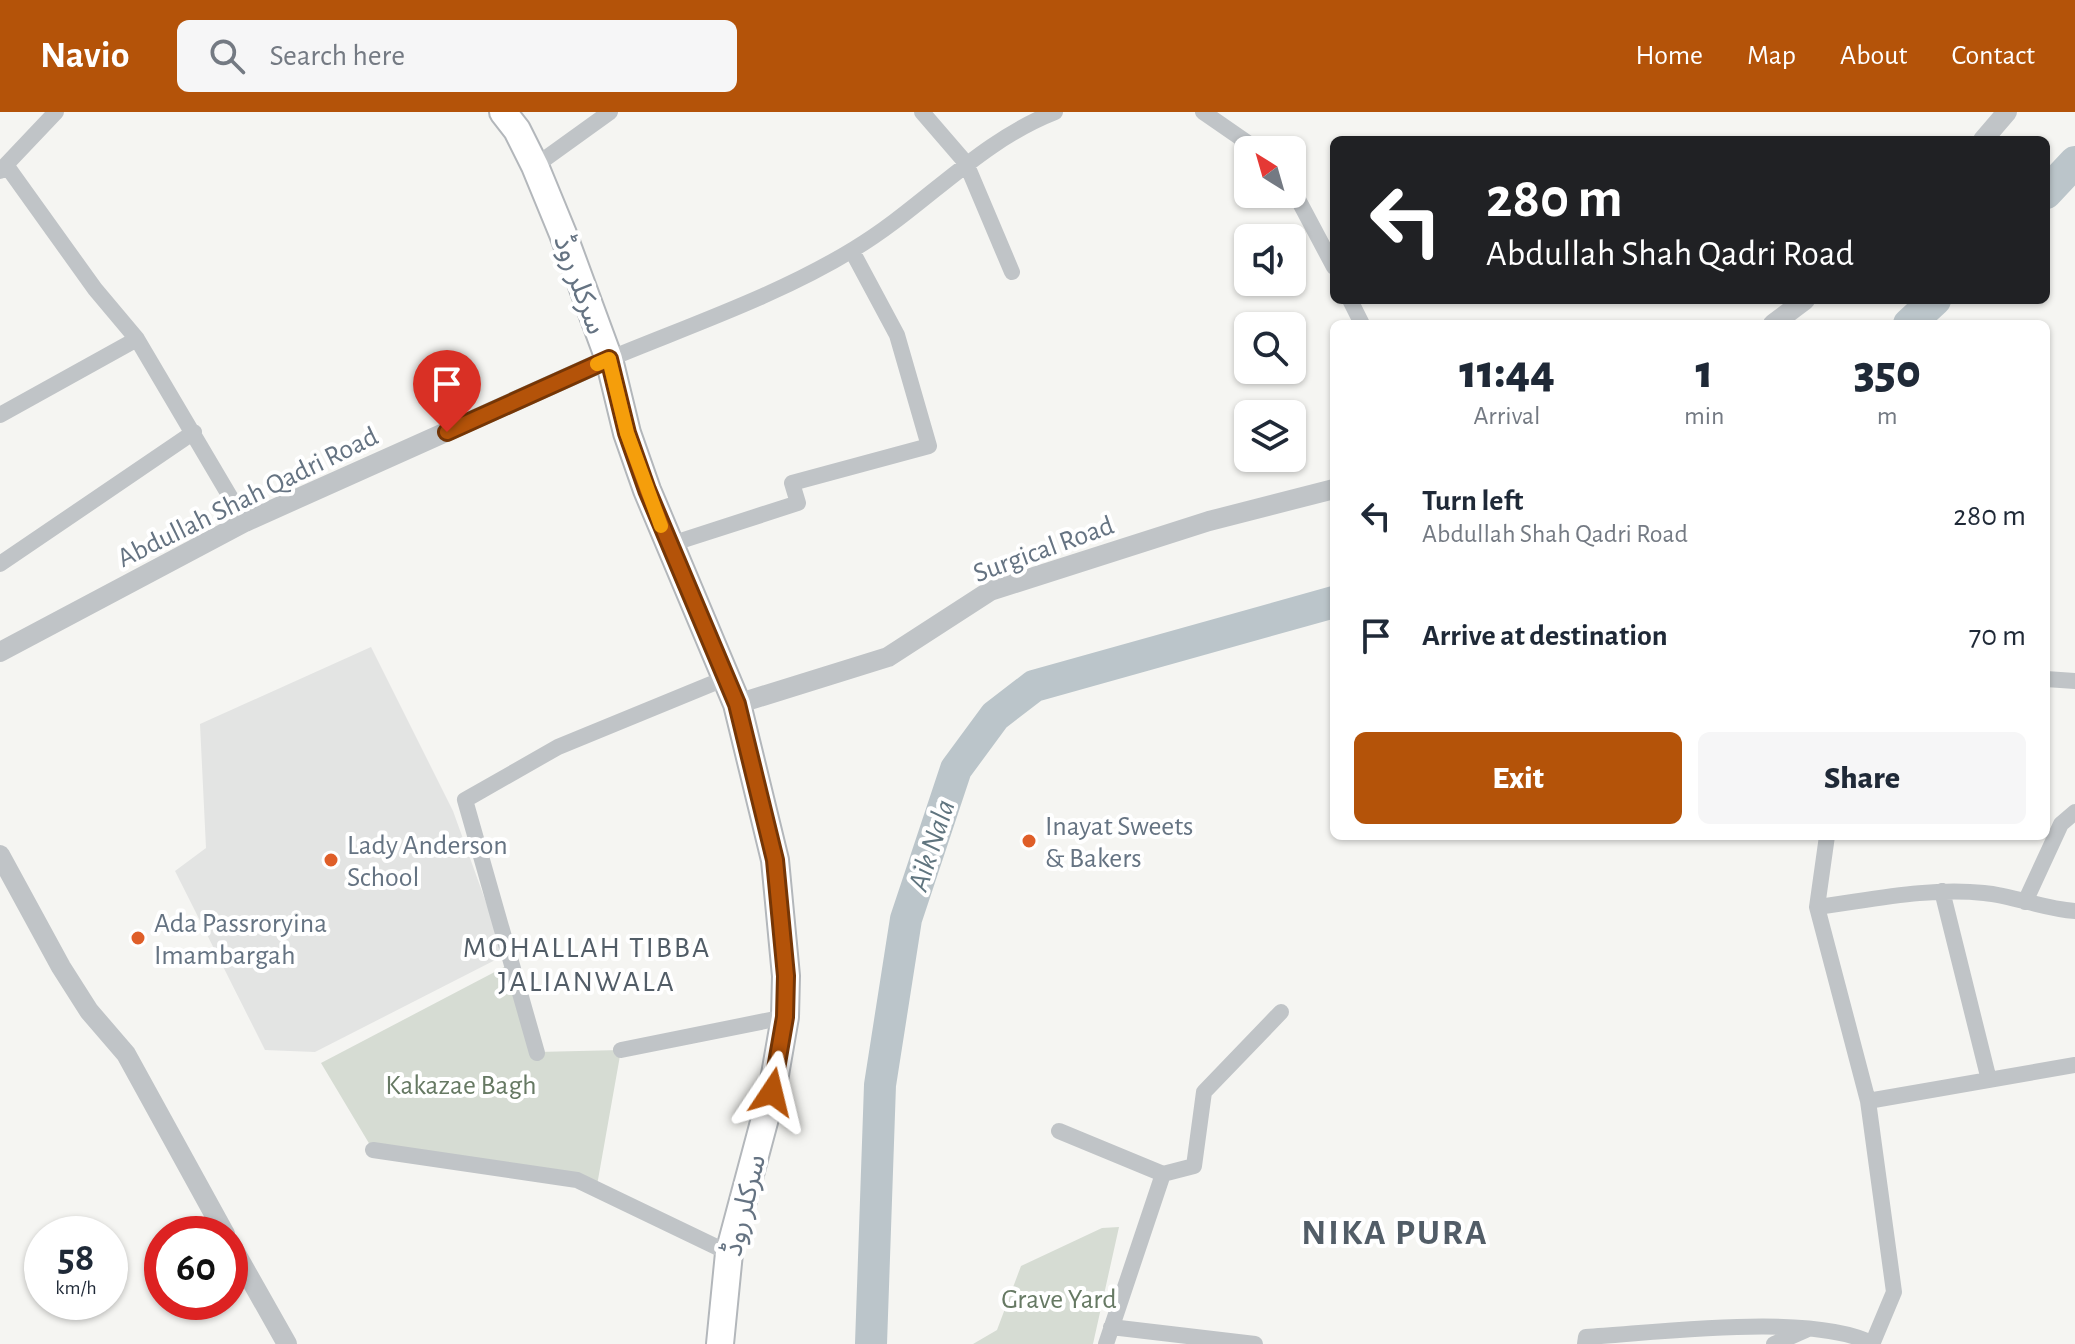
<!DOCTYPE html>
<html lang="en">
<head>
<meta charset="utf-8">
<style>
	:root { --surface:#fff; --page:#f6f6f7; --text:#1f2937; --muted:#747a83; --accent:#b45309 }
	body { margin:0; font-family:"Alegreya Sans","Noto Sans Arabic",sans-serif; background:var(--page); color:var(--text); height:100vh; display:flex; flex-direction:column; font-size:30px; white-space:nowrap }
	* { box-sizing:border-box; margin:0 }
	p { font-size:26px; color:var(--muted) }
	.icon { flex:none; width:44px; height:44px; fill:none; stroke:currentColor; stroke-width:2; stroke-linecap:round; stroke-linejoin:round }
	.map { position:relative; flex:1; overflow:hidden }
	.sheet { position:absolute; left:1330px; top:208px; width:720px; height:520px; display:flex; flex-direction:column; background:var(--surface); border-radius:12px; box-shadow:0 2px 6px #0004 }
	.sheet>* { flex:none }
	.guide { position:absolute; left:1330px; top:24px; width:720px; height:168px; border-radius:12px; box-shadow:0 2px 6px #0004; background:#202124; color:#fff; overflow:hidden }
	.needle { width:52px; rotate:323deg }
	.fabs { position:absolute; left:1234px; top:24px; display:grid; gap:16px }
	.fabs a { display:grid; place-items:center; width:72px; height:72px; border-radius:12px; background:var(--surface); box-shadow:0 2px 6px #0004; font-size:40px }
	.speed { position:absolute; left:24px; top:1104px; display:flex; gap:16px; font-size:40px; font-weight:700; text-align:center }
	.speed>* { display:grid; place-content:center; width:104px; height:104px; border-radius:50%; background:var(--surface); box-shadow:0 2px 6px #0004; line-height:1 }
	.speed small { font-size:20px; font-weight:400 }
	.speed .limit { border:12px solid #d22; background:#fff; color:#111 }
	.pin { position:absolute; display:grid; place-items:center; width:68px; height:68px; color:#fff; margin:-82px -34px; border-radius:50% 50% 50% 0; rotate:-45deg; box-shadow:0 0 8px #0007 }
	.pin .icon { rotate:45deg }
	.me { position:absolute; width:88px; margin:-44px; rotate:10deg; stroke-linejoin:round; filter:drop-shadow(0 0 6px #0008) }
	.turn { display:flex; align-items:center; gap:28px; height:168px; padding:0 24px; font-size:36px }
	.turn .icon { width:104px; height:104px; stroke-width:2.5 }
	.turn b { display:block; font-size:56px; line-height:68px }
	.eta { display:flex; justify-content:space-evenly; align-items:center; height:136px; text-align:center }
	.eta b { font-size:48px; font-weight:800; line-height:56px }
	.button { display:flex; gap:16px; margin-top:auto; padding:16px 24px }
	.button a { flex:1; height:92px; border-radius:12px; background:var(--accent); color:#fff; font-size:32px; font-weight:800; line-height:92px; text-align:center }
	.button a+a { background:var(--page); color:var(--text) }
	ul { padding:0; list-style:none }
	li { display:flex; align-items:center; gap:24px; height:120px; padding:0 24px }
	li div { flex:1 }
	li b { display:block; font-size:30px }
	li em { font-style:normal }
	header { display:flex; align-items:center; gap:48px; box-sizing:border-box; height:112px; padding:0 40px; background:var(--accent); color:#fff }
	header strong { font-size:38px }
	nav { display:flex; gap:44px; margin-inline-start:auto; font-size:28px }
	.search { width:560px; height:72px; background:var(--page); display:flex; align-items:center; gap:20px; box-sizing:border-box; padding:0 28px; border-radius:12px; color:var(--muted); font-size:30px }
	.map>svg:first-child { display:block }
	.built { fill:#e3e4e3 }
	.green { fill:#d6dcd3 }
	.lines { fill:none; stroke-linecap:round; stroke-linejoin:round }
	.river { stroke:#bbc5ca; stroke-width:32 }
	.primary-casing { stroke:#b3b7bb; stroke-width:30 }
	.minor { stroke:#c0c4c7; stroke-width:16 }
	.tertiary { stroke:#c0c4c7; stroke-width:20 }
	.primary { stroke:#fff; stroke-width:26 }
	.route-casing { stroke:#753606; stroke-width:20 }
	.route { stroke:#b45309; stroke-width:14 }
	.slow { stroke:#f59e0b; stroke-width:14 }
	.poi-dot { fill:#df5e28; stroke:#fff; stroke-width:3 }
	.labels { text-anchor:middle; stroke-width:8; stroke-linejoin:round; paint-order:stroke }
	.street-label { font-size:28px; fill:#657382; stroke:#fff }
	.poi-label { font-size:28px; fill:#657382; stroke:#fff; text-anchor:start }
	.park-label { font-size:28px; fill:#667963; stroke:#fff }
	.water-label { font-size:30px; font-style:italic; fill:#60757f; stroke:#fff }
	.neighbourhood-label { font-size:30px; letter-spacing:2px; fill:#525d67; stroke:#fff }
	.district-label { font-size:36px; font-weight:bold; letter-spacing:2px; fill:#525d67; stroke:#fff }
</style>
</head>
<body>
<header>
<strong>Navio</strong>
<div class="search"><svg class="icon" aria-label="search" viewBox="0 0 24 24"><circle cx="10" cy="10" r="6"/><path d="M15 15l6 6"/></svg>Search here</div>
<nav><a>Home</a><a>Map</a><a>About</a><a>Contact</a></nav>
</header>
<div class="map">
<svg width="2075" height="1232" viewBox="0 0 2075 1232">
	<rect width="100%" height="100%" fill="#f5f5f2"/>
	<path class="built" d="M371,535l82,164 52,144 -190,97 -50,-2 -90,-179 31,-23 -6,-124z"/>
	<path class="green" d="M508,853l29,87 84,-2 -25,141 -223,-41 -52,-87z
		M1119,1115l-26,117h-120l24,-14 24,-64 81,-38z"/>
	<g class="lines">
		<path class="river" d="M2046,81l29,-31
			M1909,212l26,-24
			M871,1232l9,-259 26,-166 50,-150 39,-53 39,-30 300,-84"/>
		<defs>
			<path id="primary" d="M503,0l14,18 18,36 28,68 46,125 18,74 20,57 90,214 38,156 11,116 -1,41 -13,75 -43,161 -9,91"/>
		</defs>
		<use href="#primary" class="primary-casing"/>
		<path class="minor" d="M922,0l44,51 46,109
			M1203,0l55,38
			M6,53l89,124 42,50 108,183
			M535,54l75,-54
			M0,59l56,-59
			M1292,76l42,79
			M1350,188l12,24
			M609,247c82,-34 170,-64 245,-110 70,-42 124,-107 201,-137
			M0,303l137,-76
			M668,433l130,-42 -6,-20 137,-37 -32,-111 -45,-84
			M0,452l194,-132
			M2046,567l29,2
			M1827,724l-10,71 51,194 26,191 -21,50
			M1942,779l47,189
			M2025,790l36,-78 14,-12
			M1817,795c54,-7 112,-20 167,-14 31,3 60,16 91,18
			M621,938l164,-33
			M537,941l-72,-253 93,-53 168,-69
			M1868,989l207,-36
			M1059,1019l104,43 31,-8 10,-74 77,-80
			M373,1038l204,30 152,73
			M1111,1215l144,17
			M1106,1232l57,-170
			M1585,1232l1,-7c71,-4 227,-25 287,7
			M1774,1232l32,-14"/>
		<path class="tertiary" d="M1983,28l24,-28
			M1773,212l32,-24
			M0,540l245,-130 364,-163
			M737,592l151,-47 102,-66 219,-70 125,-32
			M0,743l61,112 28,44 37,43 99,180
			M230,1131l57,101"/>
		<use href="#primary" class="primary"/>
	</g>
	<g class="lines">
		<defs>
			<path id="route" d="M447,320l162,-73 18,74 20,57 90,214 38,156 11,116 -1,41 -13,75"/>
		</defs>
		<use href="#route" class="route-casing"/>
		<use href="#route" class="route"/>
		<path class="slow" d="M597,252l12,-5 18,74 34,93"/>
	</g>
	<g class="poi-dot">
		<circle cx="1029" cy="729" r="8"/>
		<circle cx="331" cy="748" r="8"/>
		<circle cx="138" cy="826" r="8"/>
	</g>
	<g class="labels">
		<g class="street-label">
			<text transform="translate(581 172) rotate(70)" y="10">سرکلر روڈ</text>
			<text transform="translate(247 384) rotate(-26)" y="10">Abdullah Shah Qadri Road</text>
			<text transform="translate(1043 436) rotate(-20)" y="10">Surgical Road</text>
			<text transform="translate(743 1093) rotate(-76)" y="10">سرکلر روڈ</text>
		</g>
		<g class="poi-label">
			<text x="1045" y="723">Inayat Sweets<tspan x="1045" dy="32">&amp; Bakers</tspan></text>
			<text x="347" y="742">Lady Anderson<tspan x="347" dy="32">School</tspan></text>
			<text x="154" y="820">Ada Passroryina<tspan x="154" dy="32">Imambargah</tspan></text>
		</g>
		<g class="park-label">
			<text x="461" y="982">Kakazae Bagh</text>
			<text x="1059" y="1196">Grave Yard</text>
		</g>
		<g class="water-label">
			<text transform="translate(931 733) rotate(-72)" y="10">Aik Nala</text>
		</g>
		<g class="neighbourhood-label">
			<text x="587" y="845">MOHALLAH TIBBA<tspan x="587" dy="34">JALIANWALA</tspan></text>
		</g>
		<g class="district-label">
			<text x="1395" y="1132">NIKA PURA</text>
		</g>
	</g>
</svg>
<div class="fabs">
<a><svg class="needle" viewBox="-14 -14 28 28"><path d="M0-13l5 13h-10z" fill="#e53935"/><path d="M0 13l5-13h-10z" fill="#747a83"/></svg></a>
<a><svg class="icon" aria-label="sound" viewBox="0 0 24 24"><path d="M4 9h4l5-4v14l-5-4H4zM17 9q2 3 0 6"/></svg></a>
<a><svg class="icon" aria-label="search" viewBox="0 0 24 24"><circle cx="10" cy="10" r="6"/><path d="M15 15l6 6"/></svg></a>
<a><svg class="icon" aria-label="layers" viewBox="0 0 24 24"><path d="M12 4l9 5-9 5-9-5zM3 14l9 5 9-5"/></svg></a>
</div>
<div class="speed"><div>58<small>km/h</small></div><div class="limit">60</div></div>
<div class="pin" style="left:447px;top:320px;background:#d93025"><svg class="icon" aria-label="arrive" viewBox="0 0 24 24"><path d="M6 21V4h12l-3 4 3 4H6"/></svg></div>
<svg class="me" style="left:772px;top:980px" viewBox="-20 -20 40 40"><path d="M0-17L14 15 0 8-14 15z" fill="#b45309" stroke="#fff" stroke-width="4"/></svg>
<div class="guide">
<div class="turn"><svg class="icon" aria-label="left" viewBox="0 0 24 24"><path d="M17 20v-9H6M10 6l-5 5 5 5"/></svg><div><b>280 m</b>Abdullah Shah Qadri Road</div></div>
</div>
<section class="sheet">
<div class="eta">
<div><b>11:44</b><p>Arrival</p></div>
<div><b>1</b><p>min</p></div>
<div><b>350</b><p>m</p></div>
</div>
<ul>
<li><svg class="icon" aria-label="left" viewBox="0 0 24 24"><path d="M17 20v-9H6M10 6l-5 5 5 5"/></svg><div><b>Turn left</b><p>Abdullah Shah Qadri Road</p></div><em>280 m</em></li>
<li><svg class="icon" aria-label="arrive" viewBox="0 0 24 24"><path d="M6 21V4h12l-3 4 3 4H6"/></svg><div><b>Arrive at destination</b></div><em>70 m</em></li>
</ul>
<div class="button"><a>Exit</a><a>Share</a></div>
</section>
</div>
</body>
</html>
